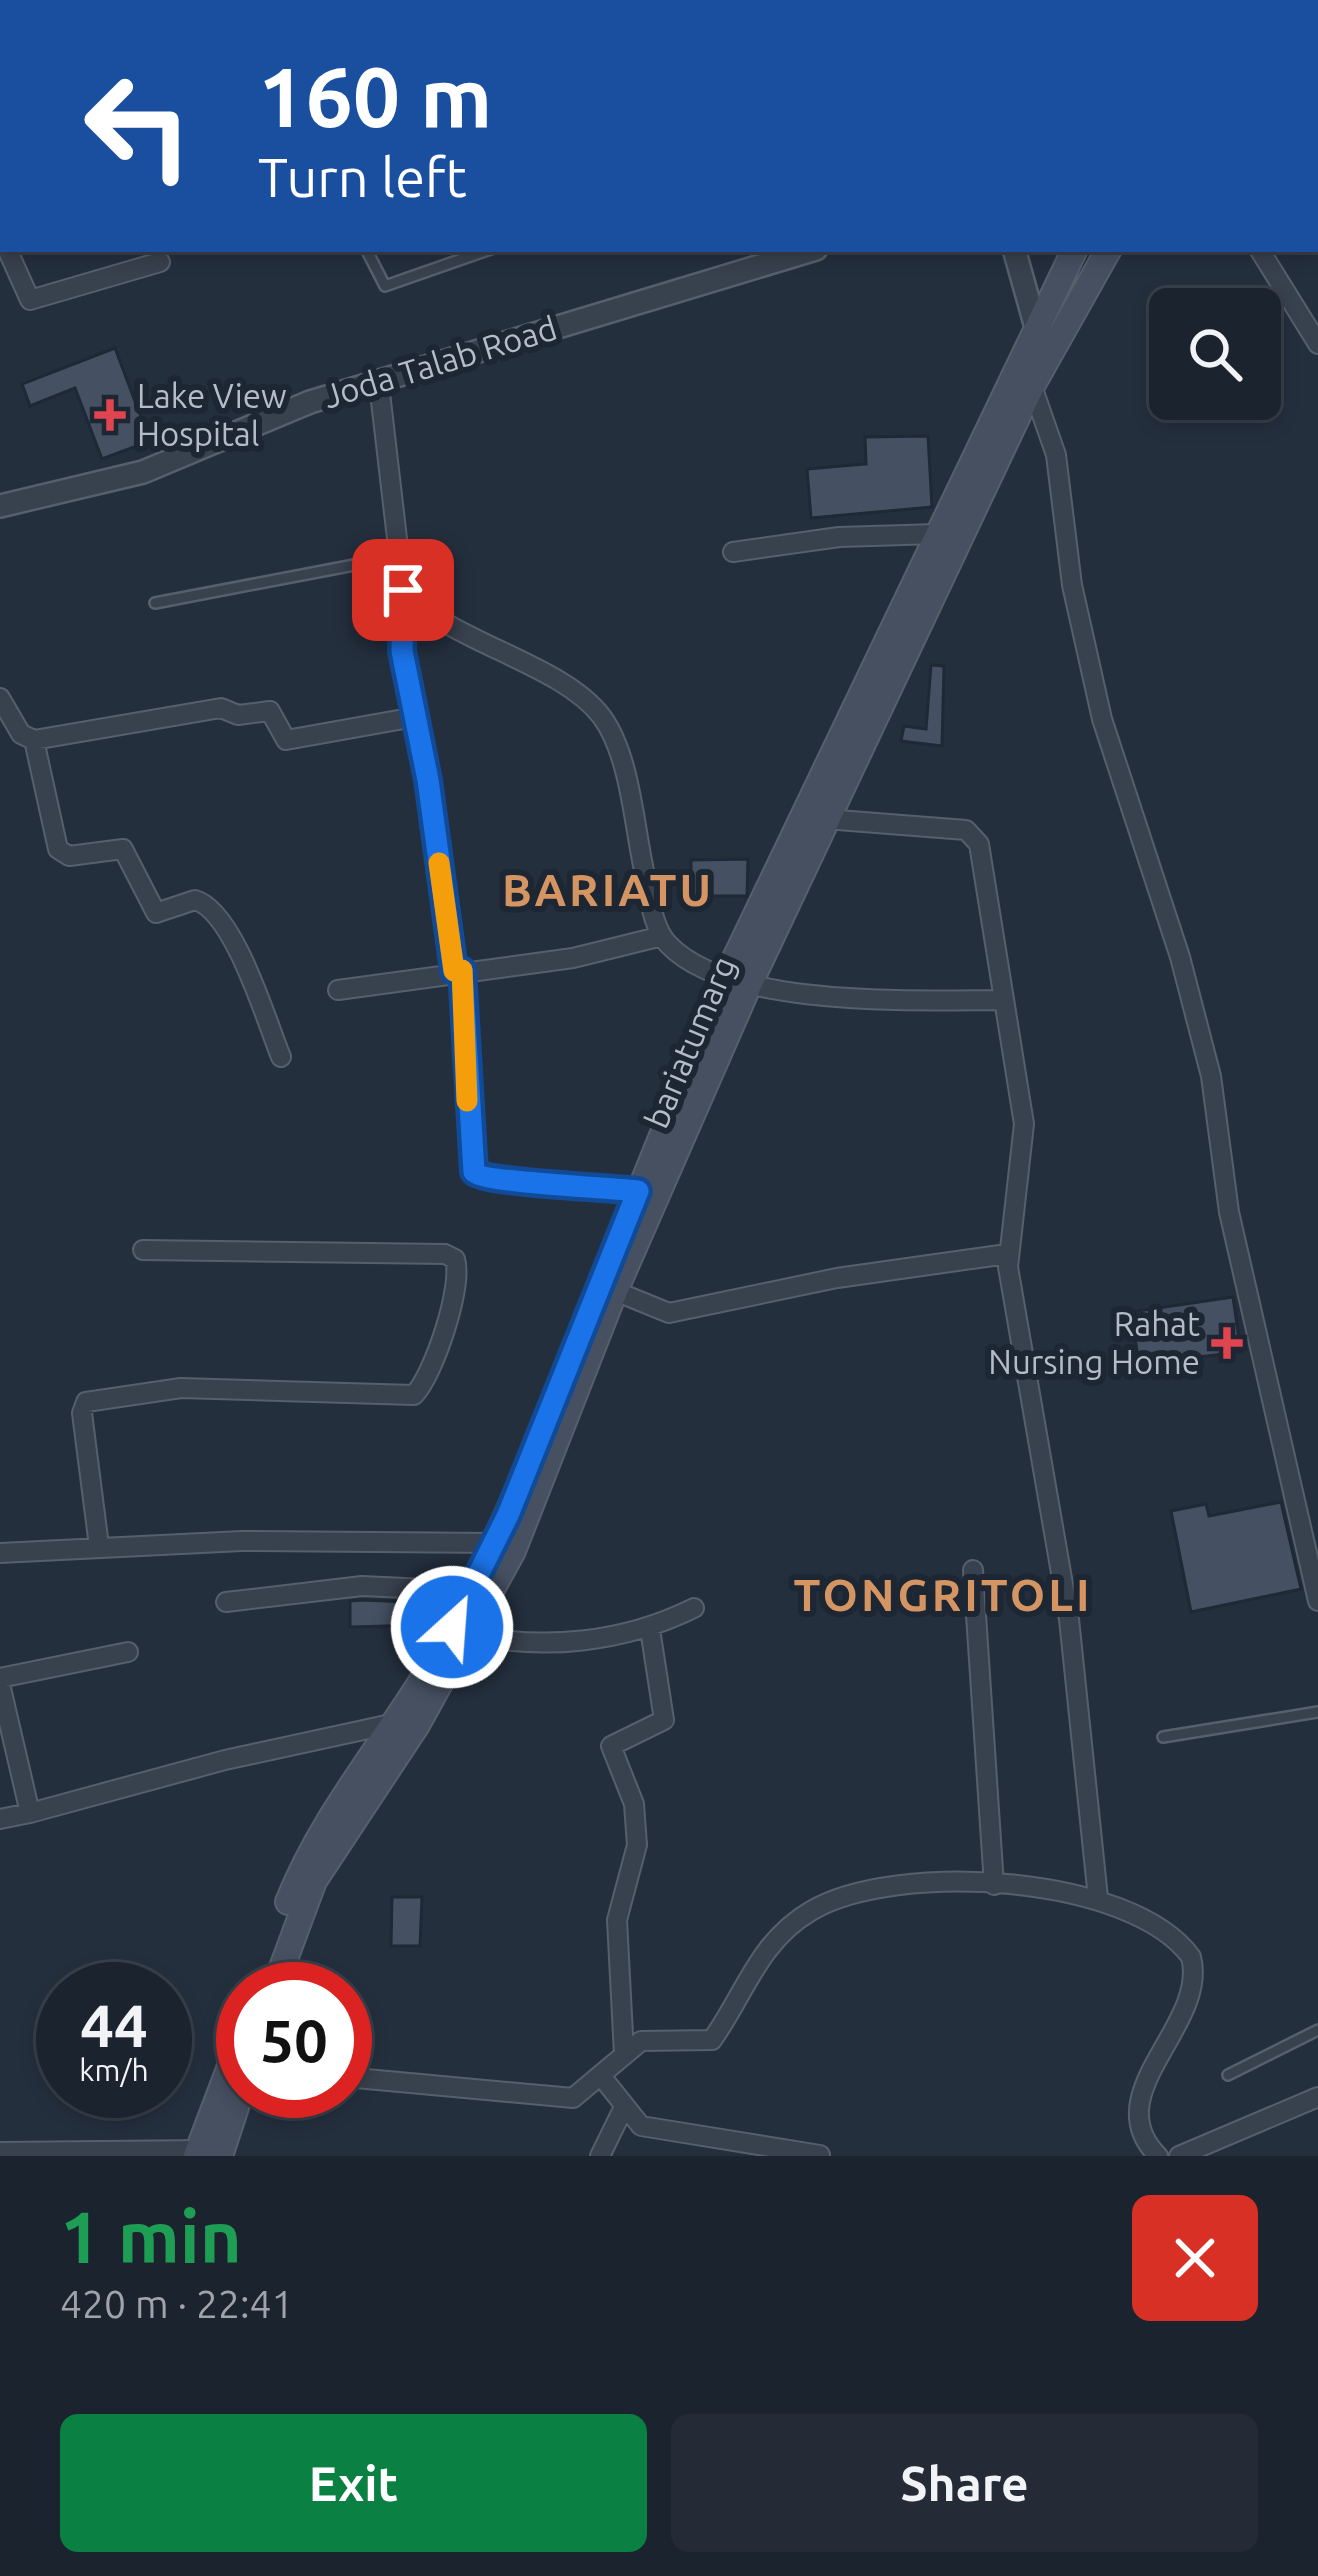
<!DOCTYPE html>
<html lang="en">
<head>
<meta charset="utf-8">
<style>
	:root { --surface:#1b232e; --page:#242b36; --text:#f1f3f6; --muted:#a0a4aa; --line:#39404a; --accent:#0b8043 }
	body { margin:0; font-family:Ubuntu,sans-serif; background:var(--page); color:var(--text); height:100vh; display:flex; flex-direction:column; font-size:45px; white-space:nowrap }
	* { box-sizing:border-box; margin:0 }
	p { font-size:39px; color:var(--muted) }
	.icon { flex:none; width:66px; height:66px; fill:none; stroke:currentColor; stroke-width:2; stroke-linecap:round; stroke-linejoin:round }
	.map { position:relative; height:2156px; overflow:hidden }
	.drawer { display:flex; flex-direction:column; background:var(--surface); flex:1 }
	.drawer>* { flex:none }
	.top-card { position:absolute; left:0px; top:0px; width:1320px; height:252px; box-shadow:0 6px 18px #0003,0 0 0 3px var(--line); background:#1a4fa0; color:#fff; overflow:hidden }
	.tools { position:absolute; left:1149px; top:288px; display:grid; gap:24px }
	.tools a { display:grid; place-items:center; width:132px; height:132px; border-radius:18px; background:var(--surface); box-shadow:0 6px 18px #0003,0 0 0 3px var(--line); font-size:60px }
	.speed { position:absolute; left:36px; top:1962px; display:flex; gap:24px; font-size:60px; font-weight:700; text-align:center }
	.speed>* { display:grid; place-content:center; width:156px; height:156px; border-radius:50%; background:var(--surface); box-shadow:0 6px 18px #0003,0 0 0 3px var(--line); line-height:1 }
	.speed small { font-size:30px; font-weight:400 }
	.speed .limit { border:18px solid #d22; background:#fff; color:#111 }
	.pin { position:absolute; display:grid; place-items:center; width:102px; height:102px; color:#fff; margin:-51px; border-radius:24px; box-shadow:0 6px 18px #0006 }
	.me { position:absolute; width:132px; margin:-66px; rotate:26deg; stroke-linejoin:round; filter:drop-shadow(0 0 9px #0008) }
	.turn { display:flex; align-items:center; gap:42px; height:252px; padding:0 60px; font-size:54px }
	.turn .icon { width:156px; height:156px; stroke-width:2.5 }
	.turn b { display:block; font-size:84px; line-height:102px }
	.round { display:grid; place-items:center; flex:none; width:126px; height:126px; border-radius:18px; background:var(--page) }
	.head { display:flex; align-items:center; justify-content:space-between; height:204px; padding:0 60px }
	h1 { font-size:72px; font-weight:600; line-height:90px; color:#1e9e55 }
	.action { display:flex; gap:24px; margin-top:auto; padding:24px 60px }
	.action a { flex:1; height:138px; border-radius:18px; background:var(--accent); color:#fff; font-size:48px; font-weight:600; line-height:138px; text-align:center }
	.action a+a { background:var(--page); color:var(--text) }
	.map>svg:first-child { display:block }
	.building { fill:#455162; stroke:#1f2835; stroke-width:3 }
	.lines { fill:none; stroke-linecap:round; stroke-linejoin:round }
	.service-casing { stroke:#565f6c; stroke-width:14 }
	.minor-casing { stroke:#565f6c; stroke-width:22 }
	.tertiary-casing { stroke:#565f6c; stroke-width:26 }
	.secondary-casing { stroke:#565f6c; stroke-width:28 }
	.service { stroke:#38414e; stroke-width:9 }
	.minor { stroke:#38414e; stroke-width:18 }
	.tertiary { stroke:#38414e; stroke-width:21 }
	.secondary { stroke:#465061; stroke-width:24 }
	.route-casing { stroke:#114b97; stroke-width:30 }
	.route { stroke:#1a73e8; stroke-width:21 }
	.slow { stroke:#f59e0b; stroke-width:21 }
	.health-dot { fill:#e0444e; stroke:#1d2633; stroke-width:4.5 }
	.labels { text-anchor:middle; stroke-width:12; stroke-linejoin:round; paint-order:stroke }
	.street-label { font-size:33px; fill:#b4bcc9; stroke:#1d2633 }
	.poi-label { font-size:33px; fill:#b4bcc9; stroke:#1d2633; text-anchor:start }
	.district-label { font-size:45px; font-weight:bold; letter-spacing:3px; fill:#d59563; stroke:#1d2633 }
</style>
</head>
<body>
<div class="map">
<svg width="1318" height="2156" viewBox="0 0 1318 2156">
	<rect width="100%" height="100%" fill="#242f3e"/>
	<path class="building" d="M115,348l35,93 -48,18 -27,-71 -45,18 -8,-22z
		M928,436l4,71 -121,11 -4,-49 59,-5 -1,-27z
		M931,665l13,1 -2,80 -41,-5 3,-15 22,3z
		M748,859l-1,37h-56v-36z
		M1233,1297l8,55 -102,12 -8,-52z
		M1281,1502l20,87 -110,23 -20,-101 35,-7 3,12z
		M350,1601l12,-1 72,3 -8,22 -76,2z
		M392,1897h30l-2,49h-29z"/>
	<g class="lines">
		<defs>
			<path id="service" d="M622,3l1,-3
				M366,249l19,37 106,-37
				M155,603l241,-46
				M1163,1737l155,-25
				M1228,2075l90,-45"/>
			<path id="minor" d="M7,249l23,51 130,-38
				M1259,249l59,95
				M379,384l24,206c45,52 159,73 199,127 29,40 32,111 43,158 5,22 7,52 23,69 61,65 251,56 336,56
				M1032,386l24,69 16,130 30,134 78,238 31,119 18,136 89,389
				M733,552l106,-15 98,-3
				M403,590l-1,61 26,129 27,191
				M0,698l21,36 13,6 187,-32 17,7 32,-4 16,29 129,-23
				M34,740l24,109 11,7 54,-7 33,64 39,-13c39,11 71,120 86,157
				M825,819l141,11 13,14 45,280 -16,143 61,352 29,279
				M462,970l4,122 10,85 162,14
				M338,990l235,-32 89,-22
				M615,1291l54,22 168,-35 170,-24
				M99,1546l-17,-133 4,-11 95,-14 233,7c20,-21 49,-108 41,-136l-10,-5 -302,-4
				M0,1553l242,-12 252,2
				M973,1570l21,315
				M226,1602l136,-16 108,5
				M466,1634c77,17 157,9 228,-26
				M0,1678l128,-26
				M0,1684l30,129 195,-53 166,-36
				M0,1819l30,-6
				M624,2054l-7,-134 20,-75 -3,-41 -23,-58 53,-26 -14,-91
				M601,2076l40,50 179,29
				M345,2077l228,21 68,-57 71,-1c33,-46 46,-98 99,-129 84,-50 320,-37 380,46 18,69 -96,136 -33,199
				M0,2152l205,-2
				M600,2156l23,-47
				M1179,2156l139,-59"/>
			<path id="tertiary" d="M1014,249l25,89
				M0,506l143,-34 167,-70 506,-153"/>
			<path id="secondary" d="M1204,3l2,-3
				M1240,3l1,-3
				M600,1289l126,-312 349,-728
				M288,1902c39,-98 112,-176 161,-268 54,-101 95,-207 138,-313
				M274,1989l40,-108 103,-156 96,-174 102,-260 134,-306 283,-599 77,-137
				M196,2156l47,-124
				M220,2156l23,-70"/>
		</defs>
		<use href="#service" class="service-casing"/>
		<use href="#minor" class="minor-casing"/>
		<use href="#tertiary" class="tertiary-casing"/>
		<use href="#secondary" class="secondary-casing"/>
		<use href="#service" class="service"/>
		<use href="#minor" class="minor"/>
		<use href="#tertiary" class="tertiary"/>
		<use href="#secondary" class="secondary"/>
	</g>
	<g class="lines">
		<defs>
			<path id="route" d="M403,590l-1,61 26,129 26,191 8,-1 12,202c8,10 138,16 164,19l-130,324 -56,112"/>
		</defs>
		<use href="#route" class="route-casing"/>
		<use href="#route" class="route"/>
		<path class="slow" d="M439,863l15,108 8,-1 5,131"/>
	</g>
	<g class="health-dot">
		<path d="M104 397h12v12h12v12h-12v12h-12v-12h-12v-12h12z"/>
		<path d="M1221 1325h12v12h12v12h-12v12h-12v-12h-12v-12h12z"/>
	</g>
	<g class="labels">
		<g class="street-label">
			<text transform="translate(440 362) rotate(-17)" y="12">Joda Talab Road</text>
			<text transform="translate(690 1042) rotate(-67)" y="12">bariatumarg</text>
		</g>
		<g class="poi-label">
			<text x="137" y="408">Lake View<tspan x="137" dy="38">Hospital</tspan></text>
			<text x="1200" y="1336" text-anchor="end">Rahat<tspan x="1200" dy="38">Nursing Home</tspan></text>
		</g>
		<g class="district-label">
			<text x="608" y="906">BARIATU</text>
			<text x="943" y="1611">TONGRITOLI</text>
		</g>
	</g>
</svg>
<div class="tools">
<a><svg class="icon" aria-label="search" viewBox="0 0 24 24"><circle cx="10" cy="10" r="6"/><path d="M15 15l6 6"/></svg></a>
</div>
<div class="speed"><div>44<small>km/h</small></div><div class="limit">50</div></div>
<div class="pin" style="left:403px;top:590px;background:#d93025"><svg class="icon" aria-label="arrive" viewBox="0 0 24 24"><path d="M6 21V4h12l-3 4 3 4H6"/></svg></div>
<svg class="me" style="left:452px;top:1627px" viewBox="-20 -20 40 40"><circle r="17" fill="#1a73e8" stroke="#fff" stroke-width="3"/><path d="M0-11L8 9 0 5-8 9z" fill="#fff"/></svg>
<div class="top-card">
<div class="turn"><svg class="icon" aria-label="left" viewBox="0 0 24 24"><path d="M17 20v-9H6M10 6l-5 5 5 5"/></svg><div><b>160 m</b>Turn left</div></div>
</div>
</div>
<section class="drawer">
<div class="head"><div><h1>1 min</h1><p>420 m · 22:41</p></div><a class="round" style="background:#d93025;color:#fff"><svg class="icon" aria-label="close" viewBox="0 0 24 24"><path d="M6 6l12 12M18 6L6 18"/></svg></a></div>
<div class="action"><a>Exit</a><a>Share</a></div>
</section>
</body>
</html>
